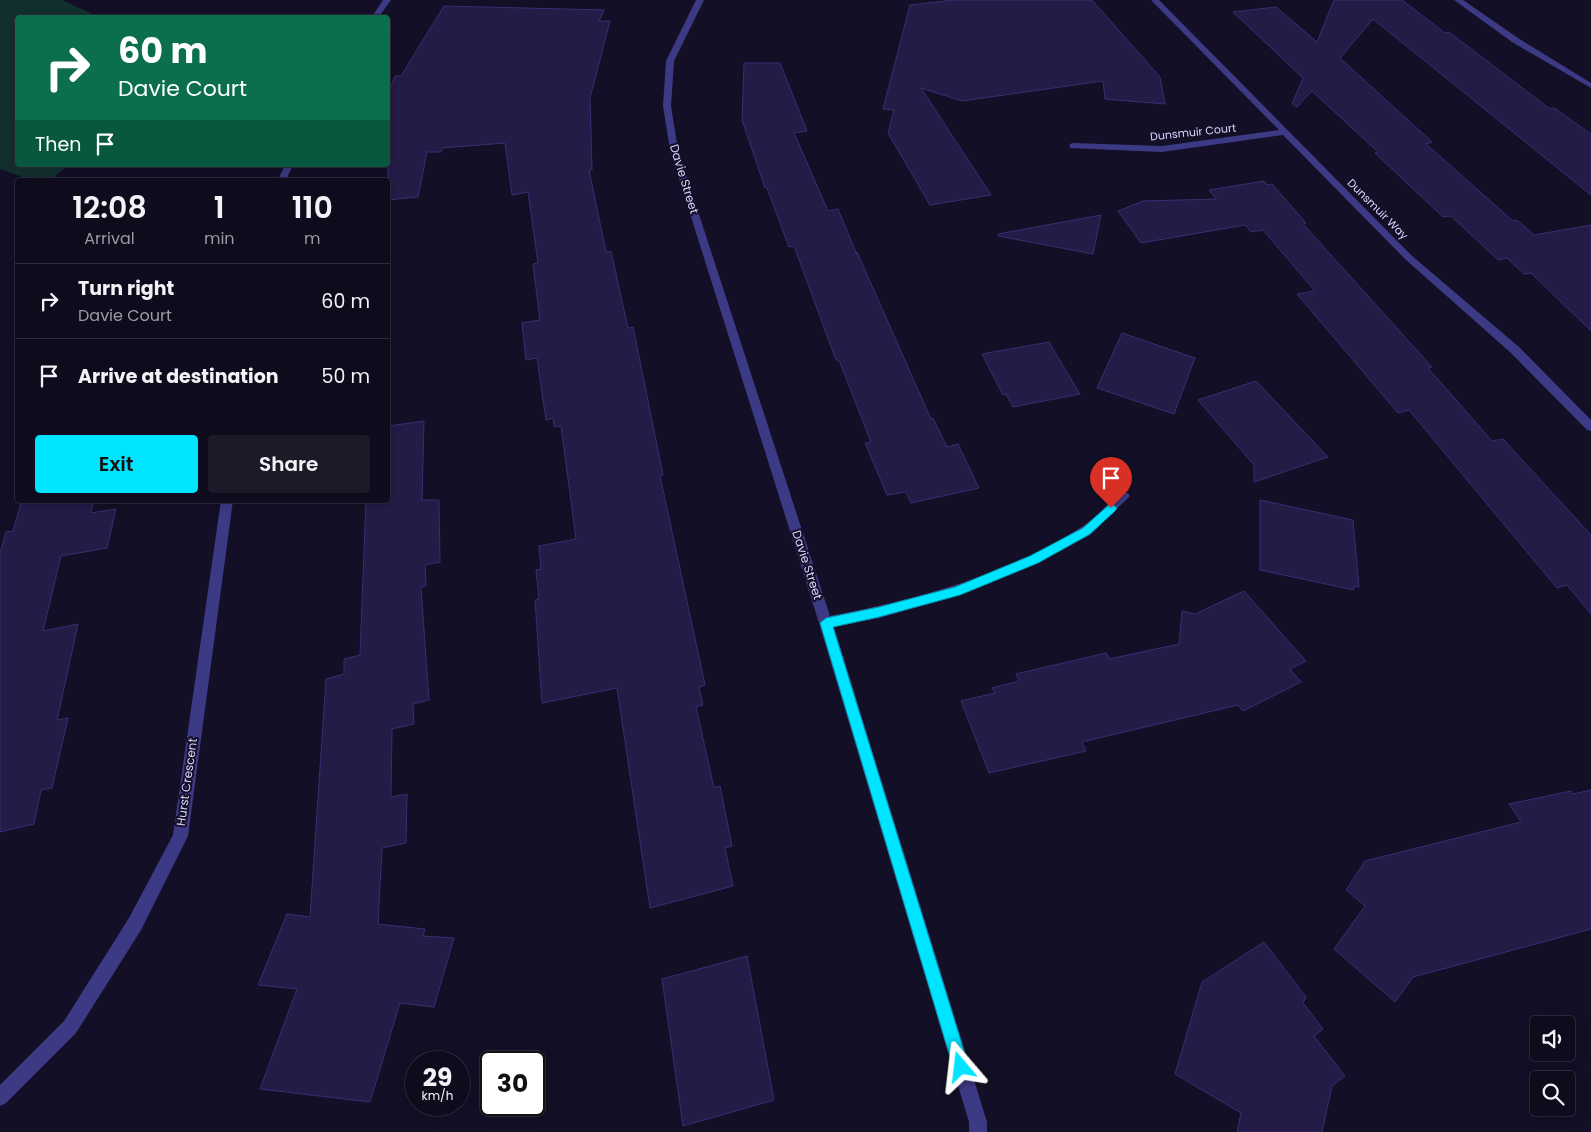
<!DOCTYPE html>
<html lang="en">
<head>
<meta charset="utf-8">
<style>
	:root { --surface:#0e0b1c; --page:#1c1929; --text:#f1f3f6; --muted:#9b9ba3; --line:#2e2b3b; --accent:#00e5ff }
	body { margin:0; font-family:Poppins,sans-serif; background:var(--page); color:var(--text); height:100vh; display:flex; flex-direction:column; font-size:19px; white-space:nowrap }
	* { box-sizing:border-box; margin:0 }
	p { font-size:16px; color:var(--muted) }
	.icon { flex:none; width:28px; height:28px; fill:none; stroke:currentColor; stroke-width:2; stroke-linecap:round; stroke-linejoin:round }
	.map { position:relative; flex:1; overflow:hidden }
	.sheet { position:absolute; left:15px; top:178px; width:375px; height:325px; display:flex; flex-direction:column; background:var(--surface); border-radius:5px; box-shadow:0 2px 12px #0003,0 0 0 1px var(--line) }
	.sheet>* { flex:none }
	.hud { position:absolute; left:15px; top:15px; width:375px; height:152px; border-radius:5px; box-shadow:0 2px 12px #0003,0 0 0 1px var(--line); background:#0b6e4f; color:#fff; overflow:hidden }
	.tools { position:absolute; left:1530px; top:1016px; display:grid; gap:10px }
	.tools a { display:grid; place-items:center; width:45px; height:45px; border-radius:5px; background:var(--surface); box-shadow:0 2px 12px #0003,0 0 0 1px var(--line); font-size:25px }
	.speed { position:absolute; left:405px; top:1051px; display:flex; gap:10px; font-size:25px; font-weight:700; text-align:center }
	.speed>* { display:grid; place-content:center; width:65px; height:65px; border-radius:50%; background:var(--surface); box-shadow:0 2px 12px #0003,0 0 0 1px var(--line); line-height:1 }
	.speed small { font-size:12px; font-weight:400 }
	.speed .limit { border:2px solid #111; border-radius:8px; background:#fff; color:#111 }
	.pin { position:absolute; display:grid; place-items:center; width:42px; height:42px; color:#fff; margin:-51px -21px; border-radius:50% 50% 50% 0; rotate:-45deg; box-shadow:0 0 5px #0007 }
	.pin .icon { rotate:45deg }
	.me { position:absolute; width:55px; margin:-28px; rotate:343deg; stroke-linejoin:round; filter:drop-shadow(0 0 4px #0008) }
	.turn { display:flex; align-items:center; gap:18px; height:105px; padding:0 20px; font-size:22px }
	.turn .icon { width:65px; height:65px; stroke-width:2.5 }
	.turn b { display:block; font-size:35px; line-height:42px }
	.then { display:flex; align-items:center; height:48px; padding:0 20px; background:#0003; gap:10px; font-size:19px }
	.eta { display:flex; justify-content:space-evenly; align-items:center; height:85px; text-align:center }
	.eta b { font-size:30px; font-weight:600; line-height:35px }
	.primary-button { display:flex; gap:10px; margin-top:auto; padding:10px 20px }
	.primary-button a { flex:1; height:58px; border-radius:5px; background:var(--accent); color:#111; font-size:20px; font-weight:600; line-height:58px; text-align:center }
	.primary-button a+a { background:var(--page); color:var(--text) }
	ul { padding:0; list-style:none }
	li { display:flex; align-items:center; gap:15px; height:75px; padding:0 20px; border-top:1px solid var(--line) }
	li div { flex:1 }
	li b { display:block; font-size:19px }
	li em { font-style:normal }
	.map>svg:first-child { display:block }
	.green { fill:#12302f }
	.building { fill:#241b47; stroke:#3b2d73 }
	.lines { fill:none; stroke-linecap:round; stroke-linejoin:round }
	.street { fill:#3d3a85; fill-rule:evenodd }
	.route { fill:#00e5ff; stroke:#0095a6 }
	.labels { text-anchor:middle; stroke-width:4; stroke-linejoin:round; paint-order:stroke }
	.far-street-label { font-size:11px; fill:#d9d4ff; stroke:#130f26 }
	.street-label { font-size:12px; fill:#d9d4ff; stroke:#130f26 }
</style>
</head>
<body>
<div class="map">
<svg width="1591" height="1132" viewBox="0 0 1591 1132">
	<rect width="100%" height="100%" fill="#130f26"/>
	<path class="green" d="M0,0h62l37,17 -81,1v147h50l-17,15h-20l-31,-11z"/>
	<path class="building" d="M953,0h139l68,77 5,27 -60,-5 -2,-18 -141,20 -41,-13 70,107 -61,10 -42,-72 6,-23 -11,-1 27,-104z
		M1334,0h68l43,33 4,-1 101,77 4,-1 37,26v61l-218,-176 -33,39 92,84 -6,2 87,77 4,-1 17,15 57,-10v106l-60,-58 -7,1 -17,-16 -9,2 -47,-44 -8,1 -68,-64 3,-1 -66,-61 -15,16 -5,-3 11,-26 -70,-66 43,-5 41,35z
		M444,6l160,4 -5,11h11l-20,77 2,72h-3l17,82 5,-1 17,77 5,-1 30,148 -3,1 45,209 -6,2 4,18 -7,2 18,81 6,-2 12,60 -7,2 8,38 -83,22 -33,-220 -75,15 -7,-103 4,-1 -3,-29 5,-1 -2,-23 37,-7 -15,-113 -7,1 -1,-9 -7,2 -9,-62 -11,2 -4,-37 18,-3 -7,-56 5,-1 -10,-71 -16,3 -7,-52 -63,5 -1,4h-14l-9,45 -30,3v-106l7,-18h6z
		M744,63h36l27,68 -13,2 34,78 10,-2 19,46v-3l74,167 2,-1 14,29 11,-3 21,44 -68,15 -5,-11 -19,3 -22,-52 6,-1 -32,-82h-3l-42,-114 -5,1 -22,-59h-2l-23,-68z
		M1264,181l3,4 5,-1 34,39 -3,1 129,143 -4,1 64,73 11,-2 88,96v79l-24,-29 -10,3 -148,-178 -11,3 -101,-119 18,-3 -52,-61 -12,2 -6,-7 -104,18 -23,-32 25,-10 73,-2 -7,-9z
		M1101,215l-8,39 -95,-18v-2z
		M1122,333l73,25 -21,56 -77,-26z
		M1049,342l31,52 -67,13 -7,-13 -3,1 -21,-41z
		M1256,381l72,76 -74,25v-17l-56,-65z
		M424,421l-2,79h17l1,62 -15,3 1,21 -5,1 8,113 -16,4 1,20 -22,5 -1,68 16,-3 -1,49 -24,5 -4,76 47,5 -2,7 31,2 -20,69 -34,-4 -30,99 -110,-13 37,-100 -39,-4 29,-71 23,3 16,-238 18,-5v-15l16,-4 6,-155h22v-74z
		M22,500h72l-3,13 25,-4 -9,39 -46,8 -18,75 35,-7 -21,96 11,-2 -16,70 -11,2 -7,34 -34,8v-279l6,-21 7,-1z
		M1260,500l93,20 6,67 -5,-1v4l-94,-20z
		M1244,591l62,70 -16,8 11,13 -58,29 -5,-6 -156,37 4,9 -97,22 -28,-72 34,-8 -3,-5 27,-7 -3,-7 90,-21 3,6 70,-15 3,-33 13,3z
		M1591,790v139l-178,48 -18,25 -61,-53 31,-43 -19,-16 19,-29 156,-39 -12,-18 62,-13 2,3z
		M1264,942l42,55 -3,6 20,26 -9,7 31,40 -13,10 -10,46h-85l4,-19 -66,-39 27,-92z
		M747,956l27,144 -91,26 -21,-147z"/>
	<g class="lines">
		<path class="street" d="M383,0h8l-13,18h-7z
			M696,0h8l-30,61 -3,45 7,44 152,466c87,-17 175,-40 250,-88 15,-9 27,-24 40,-35h8l2,3 -40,39 -52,28 -82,33 -77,22 -45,9 153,495v10h-18v-10l-150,-499 -149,-473 -7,-44 3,-45z
			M1151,0h8l252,255 108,92 72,73v11l-4,-1 -76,-77 -106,-94 -122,-124 -121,17 -92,-4v-4l3,-1 89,3 117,-16z
			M1454,0h9l55,38 73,45v5l-79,-46z
			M285,165h8l-7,15h-8z
			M221,500h12l-45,336 -47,94 -65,103 -70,70 -6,3v-21l64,-64 65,-103 44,-83z"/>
	</g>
	<path class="route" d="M1111,503l6,5 -2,3 -25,23 -52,29 -78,32 -81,22 -46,10 136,440 -3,5 -5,3 -6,-3 -2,-5 -133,-444 6,-5 53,-11 76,-20 75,-31 53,-28z"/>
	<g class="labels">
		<g class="far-street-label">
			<text transform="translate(1193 132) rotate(-6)" y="4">Dunsmuir Court</text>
			<text transform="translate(1378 209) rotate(45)" y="4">Dunsmuir Way</text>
		</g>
		<g class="street-label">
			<text transform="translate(684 179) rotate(73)" y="4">Davie Street</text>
			<text transform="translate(807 565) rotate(72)" y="4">Davie Street</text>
			<text transform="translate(187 782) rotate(-82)" y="4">Hurst Crescent</text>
		</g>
	</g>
</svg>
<div class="tools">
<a><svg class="icon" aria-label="sound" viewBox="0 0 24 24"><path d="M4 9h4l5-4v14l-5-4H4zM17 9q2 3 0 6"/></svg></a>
<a><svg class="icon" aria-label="search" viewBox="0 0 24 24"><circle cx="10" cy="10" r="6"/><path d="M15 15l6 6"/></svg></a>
</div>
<div class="speed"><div>29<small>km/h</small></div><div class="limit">30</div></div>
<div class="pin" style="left:1111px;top:508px;background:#d93025"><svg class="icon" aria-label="arrive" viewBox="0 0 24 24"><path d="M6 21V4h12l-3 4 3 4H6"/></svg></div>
<svg class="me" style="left:961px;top:1067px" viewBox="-20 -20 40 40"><path d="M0-17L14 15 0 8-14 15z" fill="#00e5ff" stroke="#fff" stroke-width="4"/></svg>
<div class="hud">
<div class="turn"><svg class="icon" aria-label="right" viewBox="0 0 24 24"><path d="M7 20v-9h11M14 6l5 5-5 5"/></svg><div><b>60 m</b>Davie Court</div></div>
<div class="then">Then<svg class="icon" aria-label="arrive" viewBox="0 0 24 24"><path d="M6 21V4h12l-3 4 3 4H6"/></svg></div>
</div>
<section class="sheet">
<div class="eta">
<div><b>12:08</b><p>Arrival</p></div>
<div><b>1</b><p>min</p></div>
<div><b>110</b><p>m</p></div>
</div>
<ul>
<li><svg class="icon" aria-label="right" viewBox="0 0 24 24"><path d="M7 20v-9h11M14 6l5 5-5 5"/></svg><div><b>Turn right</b><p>Davie Court</p></div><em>60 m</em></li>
<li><svg class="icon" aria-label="arrive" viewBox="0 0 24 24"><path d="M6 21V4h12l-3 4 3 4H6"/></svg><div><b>Arrive at destination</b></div><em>50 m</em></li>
</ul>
<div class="primary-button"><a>Exit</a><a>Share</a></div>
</section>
</div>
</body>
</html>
